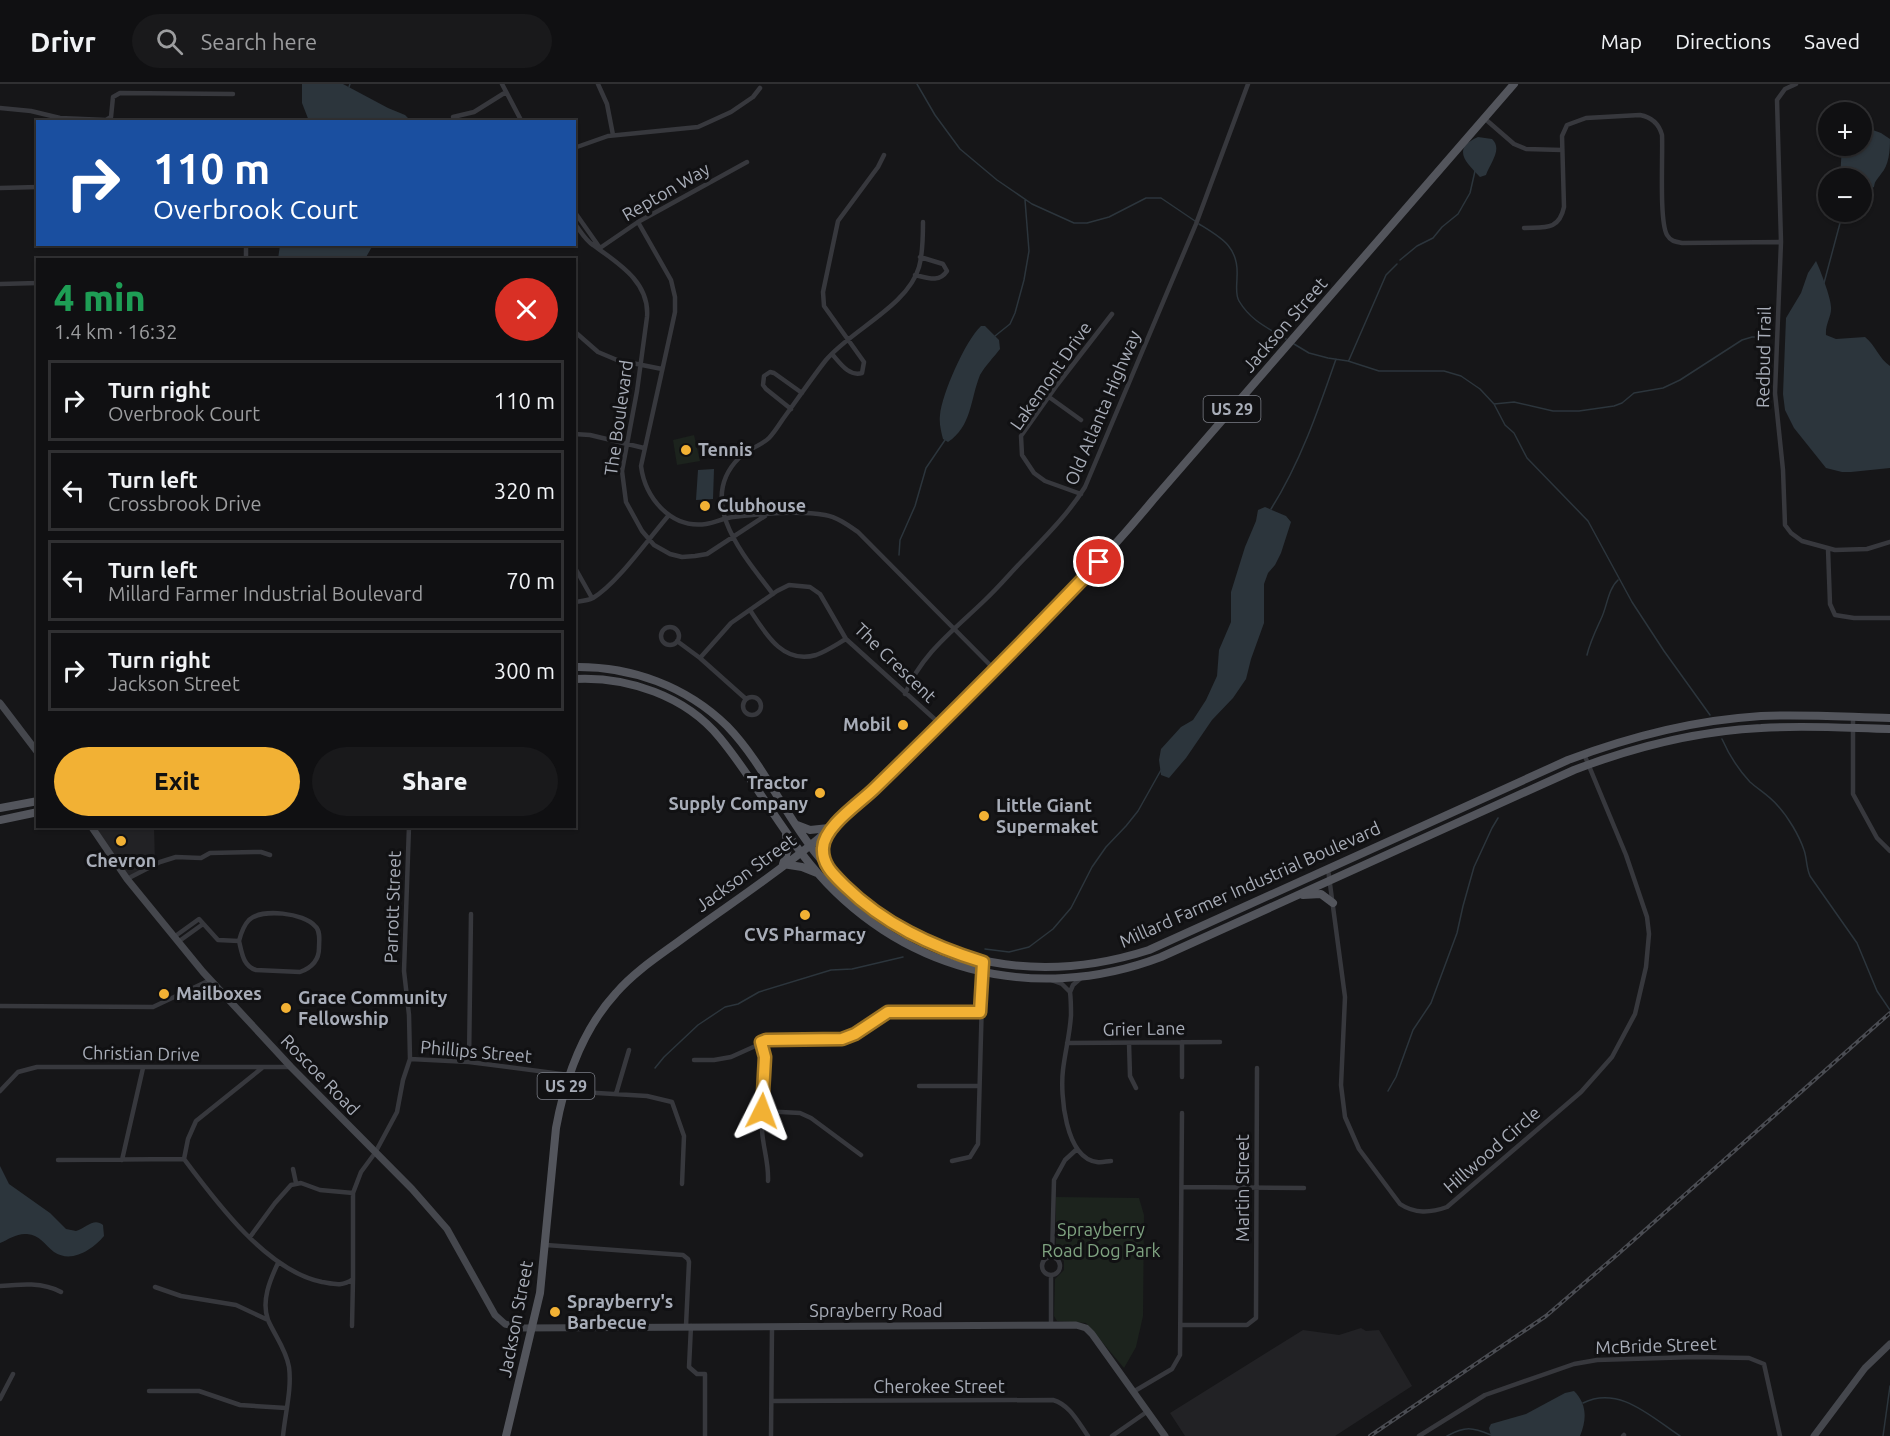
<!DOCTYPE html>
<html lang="en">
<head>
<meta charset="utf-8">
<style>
	:root { --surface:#101012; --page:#19191b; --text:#f1f3f6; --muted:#9c9d9f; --line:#303032; --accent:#f2b134 }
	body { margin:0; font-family:Ubuntu,sans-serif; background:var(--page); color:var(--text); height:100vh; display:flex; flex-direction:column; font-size:22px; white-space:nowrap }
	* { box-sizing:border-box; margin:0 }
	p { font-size:20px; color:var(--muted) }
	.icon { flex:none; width:33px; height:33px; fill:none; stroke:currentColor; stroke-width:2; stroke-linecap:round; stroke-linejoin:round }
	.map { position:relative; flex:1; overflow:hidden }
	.side { position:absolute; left:36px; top:174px; width:540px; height:570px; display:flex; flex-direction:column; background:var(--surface); border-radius:0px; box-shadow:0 2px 4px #0004,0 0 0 2px var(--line) }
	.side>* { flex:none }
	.guide { position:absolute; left:36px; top:36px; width:540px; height:126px; border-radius:0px; box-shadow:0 2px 4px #0004,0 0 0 2px var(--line); background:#1a4fa0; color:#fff; overflow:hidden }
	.fabs { position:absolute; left:1818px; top:18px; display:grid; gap:12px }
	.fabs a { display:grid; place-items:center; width:54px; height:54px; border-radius:50%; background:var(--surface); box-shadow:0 2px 4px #0004,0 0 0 2px var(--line); font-size:30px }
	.pin { position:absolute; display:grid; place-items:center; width:51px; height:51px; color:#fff; margin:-26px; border:3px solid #fff; border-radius:50%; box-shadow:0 2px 6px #0007 }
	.me { position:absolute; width:66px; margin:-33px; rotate:3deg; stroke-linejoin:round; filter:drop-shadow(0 0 4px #0008) }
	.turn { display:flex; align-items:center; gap:21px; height:126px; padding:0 18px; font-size:27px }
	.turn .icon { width:78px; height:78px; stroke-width:2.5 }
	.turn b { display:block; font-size:42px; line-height:51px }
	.round { display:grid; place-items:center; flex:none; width:63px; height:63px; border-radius:32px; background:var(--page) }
	.head { display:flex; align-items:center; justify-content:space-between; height:102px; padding:0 18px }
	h1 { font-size:36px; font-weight:800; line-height:45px; color:#1e9e55 }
	.cta { display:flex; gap:12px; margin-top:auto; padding:12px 18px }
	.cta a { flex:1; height:69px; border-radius:36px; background:var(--accent); color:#111; font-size:24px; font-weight:800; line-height:69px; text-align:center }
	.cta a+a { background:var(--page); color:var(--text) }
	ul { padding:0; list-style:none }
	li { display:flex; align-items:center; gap:18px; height:81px; margin:0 12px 9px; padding:0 6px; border:3px solid var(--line); border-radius:0px }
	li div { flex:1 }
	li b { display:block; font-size:22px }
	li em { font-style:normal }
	header { display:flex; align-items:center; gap:36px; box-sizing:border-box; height:84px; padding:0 30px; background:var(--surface); border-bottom:2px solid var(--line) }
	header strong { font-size:28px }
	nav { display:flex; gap:33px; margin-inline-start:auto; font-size:21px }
	.search { width:420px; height:54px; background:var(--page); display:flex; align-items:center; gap:15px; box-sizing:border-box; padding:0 21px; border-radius:33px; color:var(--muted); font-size:22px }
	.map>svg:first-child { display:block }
	.built { fill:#222225 }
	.green { fill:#1c231d }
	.water { fill:#2c353c }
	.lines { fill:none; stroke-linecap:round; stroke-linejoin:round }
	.stream { stroke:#2c353c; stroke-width:1.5 }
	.street { stroke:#37383d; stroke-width:4.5 }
	.secondary { stroke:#45474d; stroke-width:7 }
	.primary { stroke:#53555c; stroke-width:8 }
	.rail-casing { stroke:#4a4c52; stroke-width:4 }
	.rail { stroke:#111113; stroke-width:1.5; stroke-dasharray:4.5; stroke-linecap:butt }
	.route-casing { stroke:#9d7322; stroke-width:15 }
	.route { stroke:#f2b134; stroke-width:10 }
	.poi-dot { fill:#f2b134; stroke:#111113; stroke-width:2 }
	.labels { text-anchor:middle; stroke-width:6; stroke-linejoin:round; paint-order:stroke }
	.shield { fill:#111113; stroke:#7b7e86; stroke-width:1.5 }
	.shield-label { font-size:16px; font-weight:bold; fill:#a8adb8 }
	.street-label { font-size:18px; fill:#a8adb8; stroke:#111113 }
	.poi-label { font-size:18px; font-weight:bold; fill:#a8adb8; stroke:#111113; text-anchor:start }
	.park-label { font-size:18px; fill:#7fa381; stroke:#111113 }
</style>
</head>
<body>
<header>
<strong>Drivr</strong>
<div class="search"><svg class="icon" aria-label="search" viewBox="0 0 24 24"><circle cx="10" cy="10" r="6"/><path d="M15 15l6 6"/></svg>Search here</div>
<nav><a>Map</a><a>Directions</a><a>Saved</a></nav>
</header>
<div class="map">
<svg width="1890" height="1352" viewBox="0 0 1890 1352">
	<rect width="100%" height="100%" fill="#161618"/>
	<path class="built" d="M90,743h64l1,35 -28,16z
		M1361,1244l5,3 13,-1 33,56 -77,50h-150l-15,-23 133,-83 36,5z"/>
	<path class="green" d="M694,351l6,26 -23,4 -4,-25z
		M1056,1113l83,1 5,17 -1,101 -7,31 -12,21 -38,-45 -29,-2 -3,-5 1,-37 9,-9v-9l-8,-8z"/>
	<path class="water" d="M302,0h41l45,24 17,7 6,6h-102l-7,-18z
		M1862,42l19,7 9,6c0,12 -1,26 -9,35 -4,6 -6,6 -7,13l-6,3h-6v-12h-22l2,-32h20z
		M1478,53l14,2c11,10 -2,24 -6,36l-6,2c-14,-15 -29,-28 -2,-40z
		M280,161v-1l93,1 -8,14h-87z
		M1816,177c4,8 15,37 15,46 1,9 -6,17 -5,28l10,4 29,-2c11,9 14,22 25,29v102l-39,4h-9l-16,-4 -32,-40 -9,-18 -2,-16 3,-76 15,-25 7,-20z
		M981,242h4l14,14 1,9c-6,8 -15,17 -20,26 -10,25 -8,51 -32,67l-5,-3c-2,-8 -4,-16 -3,-24 2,-21 25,-74 41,-89z
		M714,385l-1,30 -17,1 2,-30z
		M1265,423l21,9 5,6 -10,31 -6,12 -7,8 -4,11v39l-13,36 -5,20 -13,19 -21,22 -26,38 -17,20 -8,-3 -2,-15 2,-11 20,-22 12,-7 13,-20 11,-24 2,-26 12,-28v-30l14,-45 11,-26 2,-11z
		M0,1082l9,18 41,29 16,16 10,2c10,-3 18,-14 27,-6l1,11c-11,13 -32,28 -50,16 -9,-7 -14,-17 -27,-18 -10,-1 -18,5 -27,9z
		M1574,1307c13,13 13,28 6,45h-89l-2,-8 2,-4 35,-10 39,-21z"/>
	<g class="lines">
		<path class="stream" d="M917,0l18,31 25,34 37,31 35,24 42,19h13l22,-6 37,-19h15l34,23
			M349,3l1,-3
			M1199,140c23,14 40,23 38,53 0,8 -2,17 2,24 12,20 29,27 47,38
			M1400,176l17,-14 16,-8 9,-11 16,-13 12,-21 5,-22
			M1824,199l19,-71
			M995,252l15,-12 5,-11 9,-33 5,-29 -4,-51
			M1294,260l15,9 19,5 20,3 31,10h65l17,5 19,13 14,15 11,21 9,8 13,25 61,63 44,81 32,49 46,64
			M1349,276l37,-85 11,-11
			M1494,320l20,-2 39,9h26l35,-5 8,-3 12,-10 29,-5 17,-8 62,-40 10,-3h20
			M1271,425c29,-46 47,-98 65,-150
			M899,471l1,-15 15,-34 11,-38 19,-28
			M1587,571c3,-13 8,-23 14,-36 6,-12 7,-30 17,-39
			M1722,655c7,16 16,30 28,43 9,8 20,14 28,24 10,11 21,29 26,44 3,8 2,17 6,26l47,67 20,48 13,19
			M985,865l24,3 20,-5 24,-18 18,-21 21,-41 14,-20 20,-21 12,-15 23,-41
			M655,984l9,-11 34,-32 27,-18 13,-3 21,-12 72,-22 21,-1 51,-12
			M1388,1007l8,-14 17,-47 18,-27 26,-70 6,-27 11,-39 18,-39 6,-10
			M1583,1319c36,-18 68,14 97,33
			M1447,1352c18,-10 25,-9 44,-1
			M1883,1352l7,-50"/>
		<path class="street" d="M502,0l20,38
			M598,0l9,20 6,31
			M1796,0l-11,5 -8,11 4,142 -6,151 8,77 2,55 6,8 11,8 33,9 32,-1 23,-7
			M0,24l31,3 29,7 46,2 5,-3 2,-20 7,-4 113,1
			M453,33l21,-5 32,-20
			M1484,34l30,26 12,5 36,1
			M574,64l34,-12 90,-9 33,-15 22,-15 7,-9
			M0,104l38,-1
			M574,127l26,37
			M638,138l33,58 4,17v15l-5,23 -29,131c4,31 29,63 65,58 9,-1 17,-6 27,-7 28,-3 65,-7 92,-2 12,2 23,10 33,17l136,137
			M574,139c6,7 11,17 19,22 25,18 57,37 54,72l-10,74 -15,80 4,31 16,29 12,14 16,9 12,3 13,-1 12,-2 58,-38
			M1524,144c20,-1 35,3 40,-21l-2,-71 5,-11 19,-7 54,-3c11,2 19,9 22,20 1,20 -3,86 5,100 4,7 10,7 16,8l98,-1
			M600,164l38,-26 109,-60
			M246,176v-16
			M915,191c13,3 24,8 32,-4l-4,-7 -23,-7
			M0,200l38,-1
			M574,247l24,21 19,8 45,9
			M832,270c8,9 17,23 30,19l2,-11 -40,-56 -1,-14 15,-71 40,-54 6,-12
			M1049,313l32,23
			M791,325l-25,-20 -3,-4 1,-9 6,-4 4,1 28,20
			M574,350l16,1 54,13
			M1081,410l-36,-13 -11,-8 -12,-18 -1,-19 36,-51 55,-71
			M1828,465l2,55 5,11 19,3h36
			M574,482l18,32
			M773,510c-28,-37 -78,-92 -34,-136 8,-9 22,-12 30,-20 5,-5 10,-13 14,-19 14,-19 28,-40 43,-59 25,-30 82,-54 93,-93 4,-14 4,-30 4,-45
			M574,518c7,-1 13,-1 19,-4 24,-14 56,-60 76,-83
			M750,526c15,23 33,55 66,45 11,-4 21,-11 30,-16
			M661 552a9 9 0 1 1 18 0a9 9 0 1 1-18 0Z
			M677,557l23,17 46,41
			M700,574l31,-35 46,-32 12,-6 21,2 10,7 26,45 93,84
			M905,610c17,-41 49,-64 80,-94 14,-13 27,-29 41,-43 21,-22 43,-44 59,-70l111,-263 52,-140
			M743 622a9 9 0 1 1 18 0a9 9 0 1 1-18 0Z
			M1853,633v77l24,44 13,13
			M1328,785l17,128 -4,88 4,32 14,32 41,55c15,10 30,9 47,3l134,-115 31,-35 23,-43 11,-47 3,-33 -2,-17 -21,-62 -42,-101
			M127,795l33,-17 16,-5 25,1 9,-5 44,-1h7l9,3
			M174,853l25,-18 19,21 21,1c2,-8 4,-15 10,-21 13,-12 55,-7 66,6 6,5 4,15 4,22 0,12 -8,20 -19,24l-44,-2c-13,-4 -14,-17 -17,-29
			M178,858l25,-18
			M1051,896l11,4 8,8 3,-7 9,-8
			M1070,908c1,8 1,16 1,23 -1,19 -6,37 -8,55 -3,24 2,88 34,92 5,1 10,-1 14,-1
			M0,922l153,1 57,-27
			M761,958c10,28 -2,59 1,88 1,18 7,33 6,51
			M1182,958v35
			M1067,959l153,-1
			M1129,959l1,33 6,12
			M410,975l59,3 100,13
			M694,976h20l17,-3 40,-18h71l13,-5 33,-22h92
			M469,978l2,-148
			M262,984l-66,53 -8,18 -4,20c32,43 83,112 138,123 12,2 20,5 31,-3v-86l8,-21 14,-19 22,-41 6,-32 7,-21 -1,-44 -5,-44 5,-145
			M919,1002h60
			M0,1007l18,-19 19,-5h254
			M564,1007l83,5 25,6 12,34 -2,48
			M616,1010l13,-44
			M762,1027l38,2 11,5 50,37
			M58,1076l126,-1
			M122,1076l21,-92
			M952,1077l18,-4 8,-13 5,-182
			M293,1085l3,14
			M1183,1103l121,1
			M250,1153l25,-34 16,-18 10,-2 19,7 33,3
			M546,1161l137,10 5,4 1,3 -3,64
			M1042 1182a9 9 0 1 1 18 0a9 9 0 1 1-18 0Z
			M1052,1173l2,-77 11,-20 12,-11
			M278,1179c-8,17 -17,38 -10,57 7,16 18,29 21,47 3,22 -4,47 -6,69
			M0,1202c21,-2 43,-4 61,6
			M155,1203l26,9 55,9 32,15
			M1051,1241v-49
			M1181,1241h66l9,-7 1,-250
			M352,1242l1,-47
			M691,1242l-2,41 8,7h8v62
			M149,1307h50l41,14 46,3
			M1133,1308l39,-23 8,-14 2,-242
			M0,1315l13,-25
			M772,1317l281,-1c17,5 25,22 35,36
			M771,1352l1,-109
			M1112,1352l36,-25
			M1419,1352l66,-41 89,-31 23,-4 98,-3 54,1 15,6 16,72
			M1623,1352l1,-1"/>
		<path class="secondary" d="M0,619l38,50
			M91,742l36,53 76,93 88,95 121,122 35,40 48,86 10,9 16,4 555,-3 10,3 6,6 73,102
			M1814,1352l51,-68 25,-24"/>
		<path class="primary" d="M574,583c57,-1 112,19 153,59 36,37 58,90 91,130 84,103 206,134 331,94l419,-190c61,-23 127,-40 193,-44 43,-2 86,1 129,2
			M574,595c53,-3 112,17 146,59 33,40 57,86 90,126 86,106 223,142 351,93l413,-187c60,-23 123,-39 187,-42 43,-3 86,0 129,1
			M0,724l38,-7
			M0,736l38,-8
			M797,741l13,5 19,-2
			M786,751l2,14 -5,15 19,3 15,6
			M826,779c-4,-12 -2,-20 3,-31
			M1303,811l18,-1 12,9
			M506,1352l34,-143 16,-165c9,-49 26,-98 60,-135 20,-23 46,-39 70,-57 44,-32 90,-62 132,-97 49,-41 92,-87 138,-132 68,-67 136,-133 197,-207l361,-416"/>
		<defs>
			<path id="rail" d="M1370,1352l176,-120 72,-62 272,-241"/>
		</defs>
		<use href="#rail" class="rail-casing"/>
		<use href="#rail" class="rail"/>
	</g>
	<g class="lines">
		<defs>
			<path id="route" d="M762,1027l3,-54 -4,-15 5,-2 76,-1 13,-5 33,-22h92l3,-50c-52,-16 -99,-38 -138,-76 -11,-11 -23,-21 -22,-38 1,-22 37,-45 52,-60 76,-74 151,-149 224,-226"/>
		</defs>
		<use href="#route" class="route-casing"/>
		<use href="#route" class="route"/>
	</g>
	<g class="poi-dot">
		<circle cx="686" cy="366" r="6"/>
		<circle cx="705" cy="422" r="6"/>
		<circle cx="903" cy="641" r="6"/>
		<circle cx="820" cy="709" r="6"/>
		<circle cx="984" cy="732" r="6"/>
		<circle cx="121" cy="757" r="6"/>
		<circle cx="805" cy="831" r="6"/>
		<circle cx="164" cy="910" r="6"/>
		<circle cx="286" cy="924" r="6"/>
		<circle cx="555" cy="1228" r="6"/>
	</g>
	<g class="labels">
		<g class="shield">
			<rect x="1203.5" y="312" width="57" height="26" rx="4.5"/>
			<rect x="537.5" y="989" width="57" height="26" rx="4.5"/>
		</g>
		<g class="shield-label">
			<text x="1232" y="331">US 29</text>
			<text x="566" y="1008">US 29</text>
		</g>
		<g class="street-label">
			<text transform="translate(666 108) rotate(-30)" y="6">Repton Way</text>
			<text transform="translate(1285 241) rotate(-49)" y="6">Jackson Street</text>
			<text transform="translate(1764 273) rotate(-89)" y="6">Redbud Trail</text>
			<text transform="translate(1051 292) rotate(-55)" y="6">Lakemont Drive</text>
			<text transform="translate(1103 324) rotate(-67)" y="6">Old Atlanta Highway</text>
			<text transform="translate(619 334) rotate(-82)" y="6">The Boulevard</text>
			<text transform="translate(895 579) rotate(44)" y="6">The Crescent</text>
			<text transform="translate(746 789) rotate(-36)" y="6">Jackson Street</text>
			<text transform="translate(1250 801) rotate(-24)" y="6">Millard Farmer Industrial Boulevard</text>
			<text transform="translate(393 823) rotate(-88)" y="6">Parrott Street</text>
			<text transform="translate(1144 945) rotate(-1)" y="6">Grier Lane</text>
			<text transform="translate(476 968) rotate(5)" y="6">Phillips Street</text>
			<text transform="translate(141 970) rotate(1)" y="6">Christian Drive</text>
			<text transform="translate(320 991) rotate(46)" y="6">Roscoe Road</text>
			<text transform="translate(1492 1066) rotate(-41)" y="6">Hillwood Circle</text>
			<text transform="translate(1243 1104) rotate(-90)" y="6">Martin Street</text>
			<text x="876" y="1233">Sprayberry Road</text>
			<text transform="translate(516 1235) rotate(-79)" y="6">Jackson Street</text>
			<text transform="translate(1656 1262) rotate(-2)" y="6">McBride Street</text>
			<text x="939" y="1309">Cherokee Street</text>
		</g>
		<g class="poi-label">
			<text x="698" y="372">Tennis</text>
			<text x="717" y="428">Clubhouse</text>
			<text x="891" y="647" text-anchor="end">Mobil</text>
			<text x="808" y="705" text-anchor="end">Tractor<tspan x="808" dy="21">Supply Company</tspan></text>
			<text x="996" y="728">Little Giant<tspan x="996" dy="21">Supermaket</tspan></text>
			<text x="121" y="783" text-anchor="middle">Chevron</text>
			<text x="805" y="857" text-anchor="middle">CVS Pharmacy</text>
			<text x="176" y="916">Mailboxes</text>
			<text x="298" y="920">Grace Community<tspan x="298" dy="21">Fellowship</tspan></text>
			<text x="567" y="1224">Sprayberry's<tspan x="567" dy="21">Barbecue</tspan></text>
		</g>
		<g class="park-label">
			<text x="1101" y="1152">Sprayberry<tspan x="1101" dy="21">Road Dog Park</tspan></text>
		</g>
	</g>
</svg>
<div class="fabs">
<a>+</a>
<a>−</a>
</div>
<div class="pin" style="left:1099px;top:478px;background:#d93025"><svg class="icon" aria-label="arrive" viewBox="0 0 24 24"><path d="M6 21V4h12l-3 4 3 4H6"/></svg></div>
<svg class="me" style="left:762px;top:1027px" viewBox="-20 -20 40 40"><path d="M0-17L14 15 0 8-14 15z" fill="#f2b134" stroke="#fff" stroke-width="4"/></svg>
<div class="guide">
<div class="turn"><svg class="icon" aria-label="right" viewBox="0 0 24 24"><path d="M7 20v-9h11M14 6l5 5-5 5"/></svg><div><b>110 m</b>Overbrook Court</div></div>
</div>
<section class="side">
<div class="head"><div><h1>4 min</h1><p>1.4 km · 16:32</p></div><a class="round" style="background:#d93025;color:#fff"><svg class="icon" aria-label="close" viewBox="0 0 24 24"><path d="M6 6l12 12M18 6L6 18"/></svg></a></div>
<ul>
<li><svg class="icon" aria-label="right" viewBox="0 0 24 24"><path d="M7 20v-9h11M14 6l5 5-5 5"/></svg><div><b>Turn right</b><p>Overbrook Court</p></div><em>110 m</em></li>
<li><svg class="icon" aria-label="left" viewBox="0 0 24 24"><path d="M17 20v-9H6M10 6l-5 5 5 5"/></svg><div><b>Turn left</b><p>Crossbrook Drive</p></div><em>320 m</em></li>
<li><svg class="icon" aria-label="left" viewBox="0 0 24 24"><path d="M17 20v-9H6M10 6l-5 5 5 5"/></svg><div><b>Turn left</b><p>Millard Farmer Industrial Boulevard</p></div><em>70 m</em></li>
<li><svg class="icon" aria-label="right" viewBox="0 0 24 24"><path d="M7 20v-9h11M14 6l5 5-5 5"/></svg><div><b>Turn right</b><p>Jackson Street</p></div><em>300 m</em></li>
</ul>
<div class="cta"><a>Exit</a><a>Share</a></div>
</section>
</div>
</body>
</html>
